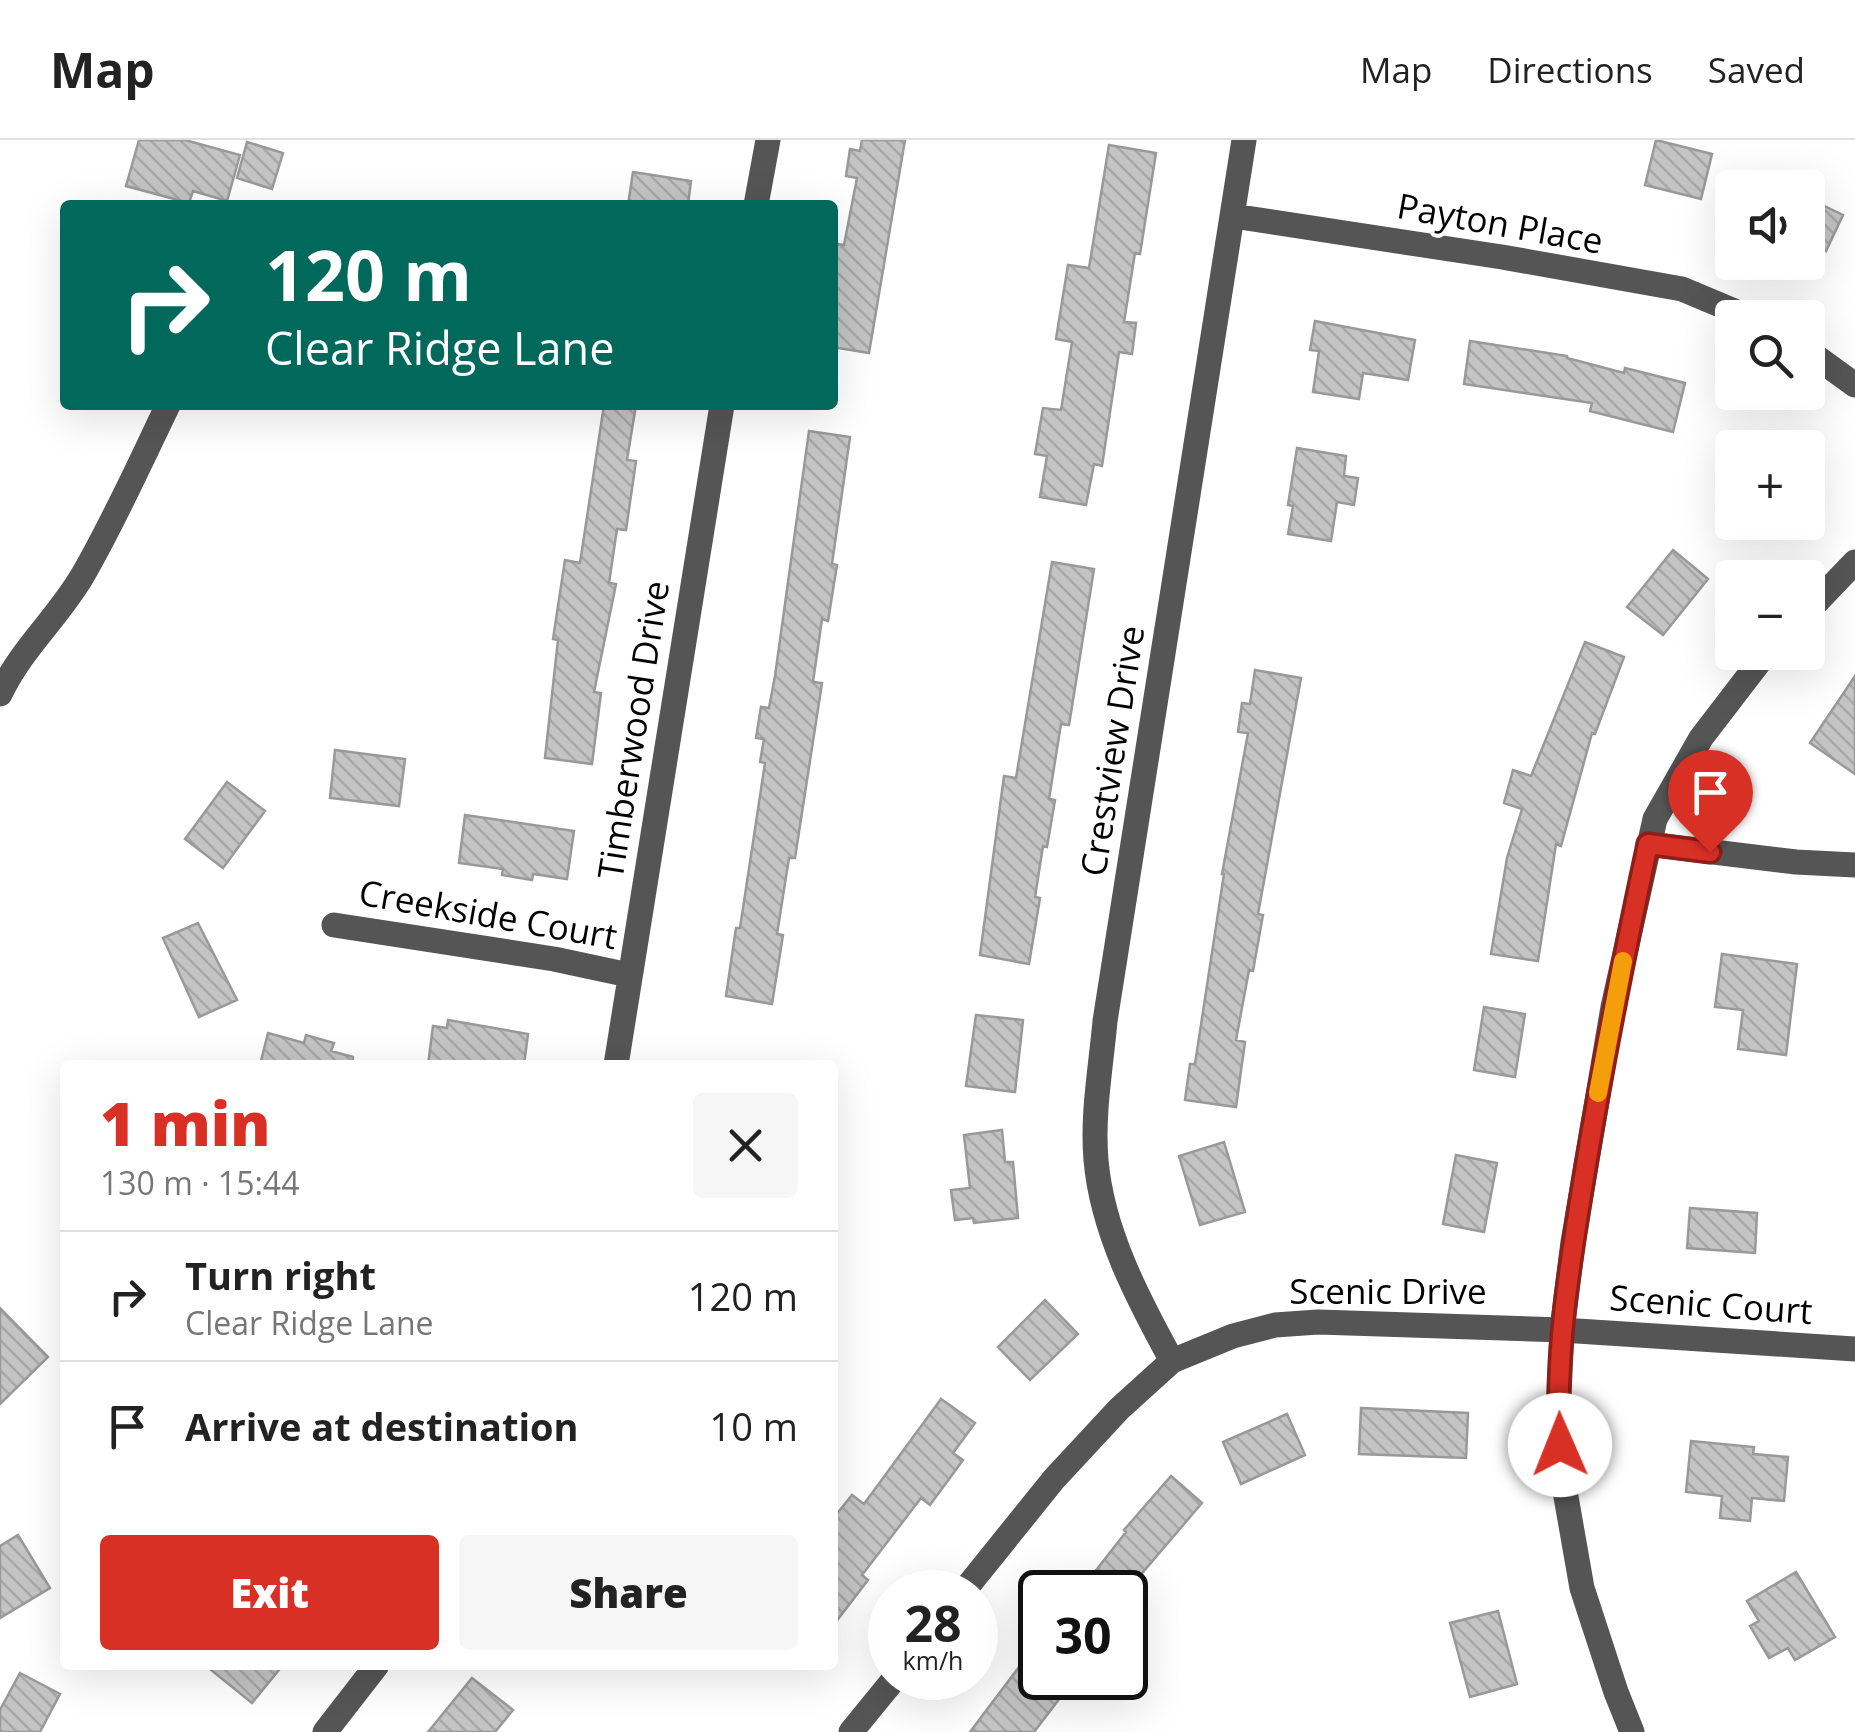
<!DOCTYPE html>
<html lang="en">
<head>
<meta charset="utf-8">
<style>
	:root { --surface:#fff; --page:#f6f6f6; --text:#222; --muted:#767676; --line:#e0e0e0; --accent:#d93025 }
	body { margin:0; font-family:"Open Sans",sans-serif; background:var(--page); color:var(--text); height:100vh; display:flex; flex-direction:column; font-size:38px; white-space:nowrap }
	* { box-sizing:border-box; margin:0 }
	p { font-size:32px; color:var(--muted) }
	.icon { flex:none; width:55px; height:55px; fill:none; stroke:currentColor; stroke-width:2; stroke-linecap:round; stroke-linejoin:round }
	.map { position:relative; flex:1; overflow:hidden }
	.panel { position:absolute; left:60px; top:920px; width:778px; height:610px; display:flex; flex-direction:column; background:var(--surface); border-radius:10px; box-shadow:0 10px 40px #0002 }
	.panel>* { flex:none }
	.hud { position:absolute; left:60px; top:60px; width:778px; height:210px; border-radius:10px; box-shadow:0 10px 40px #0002; background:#00695c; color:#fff; overflow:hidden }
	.controls { position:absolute; left:1715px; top:30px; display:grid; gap:20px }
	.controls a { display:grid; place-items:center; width:110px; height:110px; border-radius:10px; background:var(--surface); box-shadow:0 10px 40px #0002; font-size:50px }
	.speed { position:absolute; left:868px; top:1430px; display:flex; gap:20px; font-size:50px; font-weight:700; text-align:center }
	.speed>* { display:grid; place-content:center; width:130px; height:130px; border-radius:50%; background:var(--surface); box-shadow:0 10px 40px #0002; line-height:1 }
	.speed small { font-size:25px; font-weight:400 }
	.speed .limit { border:5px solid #111; border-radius:15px; background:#fff; color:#111 }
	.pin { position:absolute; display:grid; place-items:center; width:85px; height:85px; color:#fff; margin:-102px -42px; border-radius:50% 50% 50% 0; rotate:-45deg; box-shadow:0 0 10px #0007 }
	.pin .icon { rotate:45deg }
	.me { position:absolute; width:110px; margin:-55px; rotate:359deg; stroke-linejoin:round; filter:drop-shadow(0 0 8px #0008) }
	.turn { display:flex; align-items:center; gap:35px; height:210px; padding:0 40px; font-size:45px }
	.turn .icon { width:130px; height:130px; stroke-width:2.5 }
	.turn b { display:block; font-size:70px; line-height:85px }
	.round { display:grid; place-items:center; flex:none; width:105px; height:105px; border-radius:10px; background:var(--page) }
	.summary { display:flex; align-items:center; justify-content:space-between; height:170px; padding:0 40px }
	h1 { font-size:60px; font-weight:800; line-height:75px; color:var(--accent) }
	.action { display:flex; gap:20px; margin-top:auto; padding:20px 40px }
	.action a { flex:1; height:115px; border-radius:10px; background:var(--accent); color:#fff; font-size:40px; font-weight:800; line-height:115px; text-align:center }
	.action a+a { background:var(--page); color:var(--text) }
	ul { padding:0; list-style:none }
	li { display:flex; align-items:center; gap:30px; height:130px; padding:0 40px; border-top:2px solid var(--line) }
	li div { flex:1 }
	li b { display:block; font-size:38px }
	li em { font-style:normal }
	header { display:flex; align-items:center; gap:60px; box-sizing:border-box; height:140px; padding:0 50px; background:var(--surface); border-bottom:2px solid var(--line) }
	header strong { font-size:48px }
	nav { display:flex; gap:55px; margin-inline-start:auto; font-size:35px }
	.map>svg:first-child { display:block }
	.building { fill:url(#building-back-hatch); stroke:#999; stroke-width:2.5 }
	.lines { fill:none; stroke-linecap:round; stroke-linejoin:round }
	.minor { stroke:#555; stroke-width:25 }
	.route-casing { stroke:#8d1f18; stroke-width:25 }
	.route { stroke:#d93025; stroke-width:18 }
	.slow { stroke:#f59e0b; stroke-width:18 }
	.labels { text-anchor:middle; stroke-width:8; stroke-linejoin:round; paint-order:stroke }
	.street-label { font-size:35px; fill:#000; stroke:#fff }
</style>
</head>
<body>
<header>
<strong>Map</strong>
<nav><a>Map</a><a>Directions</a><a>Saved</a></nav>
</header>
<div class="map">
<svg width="1855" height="1592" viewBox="0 0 1855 1592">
	<defs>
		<pattern id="building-back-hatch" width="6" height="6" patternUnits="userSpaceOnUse" patternTransform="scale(2.5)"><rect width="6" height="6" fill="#c4c4c4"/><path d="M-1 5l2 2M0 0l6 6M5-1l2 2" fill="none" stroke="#a7a7a7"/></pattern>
	</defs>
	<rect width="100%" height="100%" fill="#fff"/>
	<path class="building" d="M139,0h46l55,15 -13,46 -34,-10 -4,12 -63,-17z
		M862,0h43l-36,213 -37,-6v-74l5,-29 7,1 13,-67 -11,-2 4,-27 10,2z
		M1656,0l56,14 -11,45 -56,-14z
		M247,2l36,11 -11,36 -35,-11z
		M1109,5l47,8 -16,101 -5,-1 -11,69 12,1 -4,31 -13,-2 -17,114 -8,-2 -8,41 -46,-8 7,-41 -12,-2 8,-46 18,2 11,-68 -16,-3 12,-74 21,3z
		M633,32l58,9 -3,24h-60z
		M1808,58l35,17 -17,36 -18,-9z
		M1315,181l100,19 -7,40 -45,-7 -4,26 -46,-7 6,-41 -9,-1z
		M1470,201l97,15v2l57,15 1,-5 60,15 -12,49 -83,-21 2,-8 -128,-19z
		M604,265h32l-9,55 9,1 -10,69 -9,-1 -8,54 7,1 -22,108 7,1 -9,71 -47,-6 13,-118 -5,-1 12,-79 15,3z
		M809,291l41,6 -18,127 5,1 -9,56 -6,-2 -9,63 9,1 -27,175h-6l-12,76 6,1 -11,69 -46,-8 10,-68h4l25,-165 -5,-1 4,-23 -8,-1 5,-31 8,1 6,-32z
		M1297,308l49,8 -2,20 14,2 -4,27 -17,-3 -6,39 -43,-7 5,-28 -5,-1z
		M1673,410l35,29 -45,56 -36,-28z
		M1052,422l42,7 -25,156 -8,-1 -12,75 6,1 -8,47 -4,-1 -8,51 5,1 -11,66 -49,-9 24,-179 12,2z
		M1585,502l39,15 -29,77 -3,-1 -31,113 -5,-2 -18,117 -47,-7 16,-96 15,-49 -18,-6 9,-33 18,6z
		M1255,530l46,8 -43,236 5,1 -10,56 -4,-1 -13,70 9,2 -9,65 -51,-7 5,-36h5l29,-190h-2l26,-141 -10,-1 4,-29 8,1z
		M1855,536v98l-45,-31z
		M335,610l70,9 -6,47 -69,-8z
		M227,642l38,29 -42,57 -38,-29z
		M465,675l109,16 -7,48 -34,-5 -1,6 -30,-5 1,-6 -44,-6z
		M198,783l39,77 -38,17 -36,-79z
		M1722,814l75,10 -11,91 -48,-6 5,-39 -28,-3z
		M1484,867l41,7 -10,63 -41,-7z
		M976,875l47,5 -8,72 -49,-6z
		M448,880l80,14 -4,31h-96l5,-39 14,2z
		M268,893l36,10 2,-8 28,8 -3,8 22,6 -1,8h-92z
		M1002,990l3,32h8l5,56 -44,5 -1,-5 -18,2 -4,-30 19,-2 -6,-53z
		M1224,1002l21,70 -45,13 -21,-69z
		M1456,1015l41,8 -13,69 -41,-8z
		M1690,1068l67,5 -2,40 -68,-5z
		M1045,1160l33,34 -48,46 -32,-33z
		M0,1168l48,49 -48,47z
		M941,1259l34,24 -22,30 10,7 -33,45 -9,-7 -59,77 6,5 -36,47v-107l20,-25 12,9z
		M1361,1268l107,5 -2,45 -107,-4z
		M1287,1274l18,41 -64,29 -18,-42z
		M1691,1301l63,6 -1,7 35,3 -4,44 -32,-3 -2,23 -30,-3 2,-22 -36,-4z
		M1171,1336l31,27 -76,89h-47l47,-60 -2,-2z
		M18,1395l32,53 -50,30v-72z
		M1796,1432l39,65 -40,23 -7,-12 -19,10 -19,-32 9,-5 -12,-20z
		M1498,1471l19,73 -47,13 -20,-74z
		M205,1525h78l-31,38z
		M1019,1527l41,31 -26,34h-64z
		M20,1533l40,21 -20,38h-40v-22z
		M472,1538l41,32 -18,22h-67z"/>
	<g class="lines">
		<path class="minor" d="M756,65l12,-65
			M1233,76l269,41 180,32 69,29
			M1808,211l47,34
			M1808,471l47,-49
			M0,554c23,-48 59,-77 84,-121 31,-54 57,-112 84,-168
			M1648,704l148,18 59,3
			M334,785l220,34 75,16
			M616,925l106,-660
			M1172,1221c-34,-62 -70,-130 -76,-201 -4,-46 5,-93 9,-139l139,-881
			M963,1452l91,-113 65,-70 53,-48 61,-25 42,-11 43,-3 244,8 293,19
			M325,1592l52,-67
			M851,1592l44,-54
			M1632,1592l-16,-40 -34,-104 -20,-114 -4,-58 4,-86 11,-88 40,-235 42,-188 46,-81 66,-86"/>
	</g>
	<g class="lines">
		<defs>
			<path id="route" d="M1560,1305c-6,-94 11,-188 26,-280 18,-107 39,-214 62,-321l62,8"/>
		</defs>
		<use href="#route" class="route-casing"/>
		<use href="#route" class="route"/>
		<path class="slow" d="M1598,953l25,-132"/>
	</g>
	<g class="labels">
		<g class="street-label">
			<text transform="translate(1500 84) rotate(10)" y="12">Payton Place</text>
			<text transform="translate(634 590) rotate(-81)" y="12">Timberwood Drive</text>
			<text transform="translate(1113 611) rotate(-81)" y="12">Crestview Drive</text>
			<text transform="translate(488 775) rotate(10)" y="12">Creekside Court</text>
			<text x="1388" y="1164">Scenic Drive</text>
			<text transform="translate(1711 1165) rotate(4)" y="12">Scenic Court</text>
		</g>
	</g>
</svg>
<div class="controls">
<a><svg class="icon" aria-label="sound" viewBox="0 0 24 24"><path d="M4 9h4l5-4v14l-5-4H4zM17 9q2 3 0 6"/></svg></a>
<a><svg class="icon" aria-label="search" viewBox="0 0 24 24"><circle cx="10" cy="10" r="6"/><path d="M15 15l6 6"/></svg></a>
<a>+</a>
<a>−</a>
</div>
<div class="speed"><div>28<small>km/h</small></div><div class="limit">30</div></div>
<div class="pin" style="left:1710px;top:712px;background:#d93025"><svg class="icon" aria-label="arrive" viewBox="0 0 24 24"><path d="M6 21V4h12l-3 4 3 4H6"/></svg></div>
<svg class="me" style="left:1560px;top:1305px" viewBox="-20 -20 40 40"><circle r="19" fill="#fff"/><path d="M0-13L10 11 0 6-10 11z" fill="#d93025"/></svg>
<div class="hud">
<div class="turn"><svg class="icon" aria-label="right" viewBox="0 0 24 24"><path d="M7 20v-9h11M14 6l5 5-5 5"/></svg><div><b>120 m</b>Clear Ridge Lane</div></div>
</div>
<section class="panel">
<div class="summary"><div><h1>1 min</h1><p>130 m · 15:44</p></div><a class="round"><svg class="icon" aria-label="close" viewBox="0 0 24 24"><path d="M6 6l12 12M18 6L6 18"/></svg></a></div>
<ul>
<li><svg class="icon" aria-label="right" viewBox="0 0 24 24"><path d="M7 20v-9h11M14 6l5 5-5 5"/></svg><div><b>Turn right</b><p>Clear Ridge Lane</p></div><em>120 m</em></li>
<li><svg class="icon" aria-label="arrive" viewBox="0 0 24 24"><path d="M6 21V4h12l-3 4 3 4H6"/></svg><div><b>Arrive at destination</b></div><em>10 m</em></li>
</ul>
<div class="action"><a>Exit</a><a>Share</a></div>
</section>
</div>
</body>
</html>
